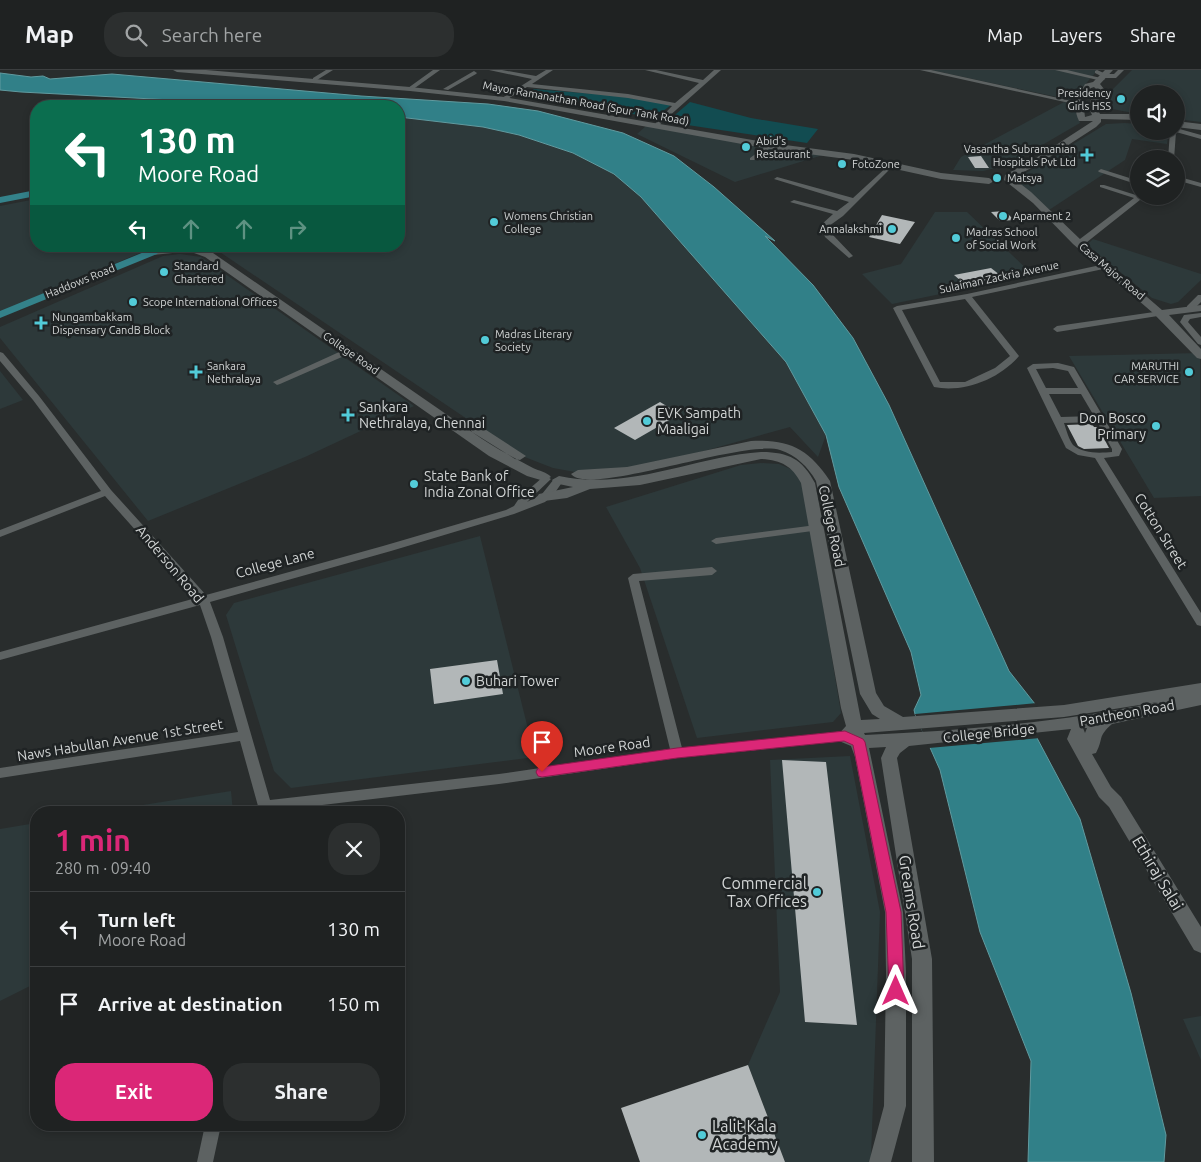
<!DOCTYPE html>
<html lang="en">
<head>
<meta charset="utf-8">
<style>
	:root { --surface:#1f2222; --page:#2c2f2f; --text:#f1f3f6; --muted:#a1a4a5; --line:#3c3f40; --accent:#db2777 }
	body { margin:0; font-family:Ubuntu,sans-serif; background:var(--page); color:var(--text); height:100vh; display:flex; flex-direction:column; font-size:19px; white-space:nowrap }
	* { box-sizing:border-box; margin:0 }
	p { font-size:16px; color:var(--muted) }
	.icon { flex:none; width:28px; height:28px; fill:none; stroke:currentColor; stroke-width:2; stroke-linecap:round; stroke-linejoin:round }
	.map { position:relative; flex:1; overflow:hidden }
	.panel { position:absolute; left:30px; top:736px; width:375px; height:325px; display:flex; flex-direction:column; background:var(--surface); border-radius:20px; box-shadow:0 2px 8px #0003,0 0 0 1px var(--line) }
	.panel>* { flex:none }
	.top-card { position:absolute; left:30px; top:30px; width:375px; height:152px; border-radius:20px; box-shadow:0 2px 8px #0003,0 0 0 1px var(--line); background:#0b6e4f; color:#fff; overflow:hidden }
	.controls { position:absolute; left:1130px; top:15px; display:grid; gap:10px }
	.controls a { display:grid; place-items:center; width:55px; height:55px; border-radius:50%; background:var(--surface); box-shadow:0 2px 8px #0003,0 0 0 1px var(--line); font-size:25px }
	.pin { position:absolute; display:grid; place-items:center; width:42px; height:42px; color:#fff; margin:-51px -21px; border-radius:50% 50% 50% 0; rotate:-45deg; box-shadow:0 0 5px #0007 }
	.pin .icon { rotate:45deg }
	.me { position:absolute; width:55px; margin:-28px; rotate:0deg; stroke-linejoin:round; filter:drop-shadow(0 0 4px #0008) }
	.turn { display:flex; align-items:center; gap:18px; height:105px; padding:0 25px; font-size:22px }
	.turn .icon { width:65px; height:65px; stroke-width:2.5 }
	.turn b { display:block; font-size:35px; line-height:42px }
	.lanes { display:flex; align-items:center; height:48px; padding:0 25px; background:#0003; justify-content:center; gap:25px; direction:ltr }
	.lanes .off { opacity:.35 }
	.round { display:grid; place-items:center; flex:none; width:52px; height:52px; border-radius:20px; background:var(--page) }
	.overview { display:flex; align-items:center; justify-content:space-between; height:85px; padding:0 25px }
	h1 { font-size:30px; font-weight:600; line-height:38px; color:var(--accent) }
	.cta { display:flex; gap:10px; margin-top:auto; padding:10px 25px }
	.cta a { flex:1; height:58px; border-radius:20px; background:var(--accent); color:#fff; font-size:20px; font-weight:600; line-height:58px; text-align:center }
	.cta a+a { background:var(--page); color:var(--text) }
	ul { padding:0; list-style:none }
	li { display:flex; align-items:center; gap:15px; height:75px; padding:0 25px; border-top:1px solid var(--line) }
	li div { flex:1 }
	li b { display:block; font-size:19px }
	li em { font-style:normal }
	header { display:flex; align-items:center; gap:30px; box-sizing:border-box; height:70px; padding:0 25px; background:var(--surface); border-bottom:1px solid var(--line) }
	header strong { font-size:24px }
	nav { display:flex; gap:28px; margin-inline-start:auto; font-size:18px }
	.search { width:350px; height:45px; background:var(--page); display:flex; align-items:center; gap:12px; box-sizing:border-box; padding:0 18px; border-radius:20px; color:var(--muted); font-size:19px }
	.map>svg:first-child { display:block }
	.built { fill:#2d393a }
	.green { fill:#124c51 }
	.water { fill:#318088; stroke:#619a9f }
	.pier { fill:#292d2d }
	.building { fill:#b2b7b8 }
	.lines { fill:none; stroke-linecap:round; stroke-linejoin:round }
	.minor { fill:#5d6262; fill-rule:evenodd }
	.secondary { fill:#5d6262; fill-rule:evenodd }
	.primary { fill:#34828a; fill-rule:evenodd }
	.route { fill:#db2777; stroke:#8e194d }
	.poi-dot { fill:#52cbd8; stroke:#1f2324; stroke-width:2 }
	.labels { text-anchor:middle; stroke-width:5; stroke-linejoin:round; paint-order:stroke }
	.far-poi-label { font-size:11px; fill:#d2d5d5; stroke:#1f2324; text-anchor:start }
	.far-street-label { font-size:11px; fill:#d2d5d5; stroke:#1f2324 }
	.poi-label { font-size:14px; fill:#d2d5d5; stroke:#1f2324; text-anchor:start }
	.street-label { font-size:14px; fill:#d2d5d5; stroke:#1f2324 }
	.near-street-label { font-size:16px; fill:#d2d5d5; stroke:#1f2324 }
	.near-poi-label { font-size:16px; fill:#d2d5d5; stroke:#1f2324; text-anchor:end }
</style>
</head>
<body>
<header>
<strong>Map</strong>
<div class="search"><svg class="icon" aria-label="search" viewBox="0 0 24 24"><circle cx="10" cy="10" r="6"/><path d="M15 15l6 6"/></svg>Search here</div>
<nav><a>Map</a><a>Layers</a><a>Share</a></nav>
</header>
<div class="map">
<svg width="1201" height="1092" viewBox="0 0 1201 1092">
	<rect width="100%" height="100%" fill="#292d2d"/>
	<path class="built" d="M931,0h167l-27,30z
		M1132,0h69v52l-25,-3v-25h-37v20l-38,-7 -3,-3z
		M1064,32l10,4 6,17 -72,42 -25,6 -30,-1 8,-13z
		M399,47l84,10 36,8 54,18 41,21 27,23 145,165 40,73 -8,22 -28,-30 -161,45 -43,2 -33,-6 -31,-12 -311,-210h188z
		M1125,53l14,1v7h30l-2,13 -35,-5 -7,21 -76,50 -30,-28 7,-9 80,-49z
		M646,56l177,29 -88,27 -98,-48z
		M36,129v47h116l-5,4 -147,62v-106z
		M935,142h32l66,63 -141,29 -30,-30 39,-10z
		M1093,169l108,35v6l-23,22 -7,2 -19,-6 -65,-53z
		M180,184l21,3 213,149 -109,51 -157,64 -148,-183v-11l163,-71z
		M1200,283l1,143 -47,2 -85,-142z
		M0,301l23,29 -23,9z
		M761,393l18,1 14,6 9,8 39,235 -8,9 -136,16 -57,-170 -34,-61 135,-42z
		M480,466l55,221 -244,31 -17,-17 -48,-156 8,-12z
		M850,686l30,156 -9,245 -2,5h-84l-37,-97 32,-73 -10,-232z
		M231,721l2,21h-134z
		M36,753v160l-36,18v-172z
		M1201,946v44l-18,-41z"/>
	<path class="green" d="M533,19l99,8 39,8 -17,13 -129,-24z
		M690,32l61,16 67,11 -11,14 -133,-20 -5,-3z"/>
	<path class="water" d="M0,3l31,4 12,-1 7,3 62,-5 249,22 127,8 50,7 85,22 51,23 40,31 61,54 -10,-5 48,49 40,53 36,67 120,266 26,33 2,34 43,81 51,174 35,142 -2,27h-136l3,-101 -51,-129 -40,-162 -25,-56 -1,-4 7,-15 -10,-43 -72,-165 -13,-52 -40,-73 -145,-165 -27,-23 -41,-21 -54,-18 -36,-8 -84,-10v-11h-114l-264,-14 -21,-2z"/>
	<path class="pier" d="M1037,633l3,35 -111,10 -14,-34z"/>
	<path class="building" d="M981,86l8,12h-14l-7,-11z
		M1005,141l9,9 -14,1 -9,-9z
		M882,145l33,7 -15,22 -31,-7z
		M991,198l14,11 -37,8 -14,-12z
		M660,332l20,12 -45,26 -21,-12z
		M1092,354l2,3h4l11,21 -25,1 -6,-3 -11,-21z
		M497,590l6,34 -69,10 -4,-35z
		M782,690l44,2 31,263 -52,-3z
		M748,995l37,97h-145l-19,-54z"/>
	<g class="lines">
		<path class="minor" d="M326,0h7l-16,10h-4v-2z
			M433,0h7l-28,20h-4v-2z
			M489,0h13l34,6 10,-6h7l-21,14 96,10 47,9 24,-20 -54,-13h11l47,10 11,-10h7l-63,56 -3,-2 17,-18 -44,-8 -101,-11 -21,13h-4v-2l30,-19z
			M920,0h11l164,36 -3,2z
			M1055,0h12l38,9 -3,2z
			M1097,0l9,4h8l4,-4h6l-8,8h-11l-10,-5v-2z
			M474,1l3,2 -1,1 -28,16 -5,-1z
			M1176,58l25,7v4l-25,-7 -2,27h-6l2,-28h6z
			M768,75l5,1 -19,14h-4v-2z
			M890,94l3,2 -50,50 -14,10 3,8 21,22 -4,2 -24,-21 -4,-12 12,-11 -43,-12 4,-2 43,11 12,-9 -75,-23 3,-2 76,21z
			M1101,99l38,12v4l-40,-13 -1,-1z
			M1176,106l25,7v4l-25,-7z
			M1100,115h4l35,11h6l-63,50h-6v-4l58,-44 -34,-11z
			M1105,194h3v4l-136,29 47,59c-20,23 -55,37 -85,31l-41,-79 4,-2 70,-12zM965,229l45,57 -15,12 -30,14h-25l-38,-72z
			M1198,225h3v7l-8,8h-6v-4z
			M1161,241l4,2 -1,2 -107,17 -4,-3 4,-3z
			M1201,243v4l-11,2 -2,3 13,15v8l-3,-1 -18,-22 4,-7z
			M348,278l4,3 -1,2 -71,31 -3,1 -4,-3z
			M0,282l3,1 36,43 72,94 95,105 177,-49 123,-36 8,-4 6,-9 23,-20 3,-1 5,3 -24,23 15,-8 12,-15 4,-1 5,3 -9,13 -9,8 -31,12 -123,37 -181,51 13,35 47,163 229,-26 171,-25 -42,-171 5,-4 79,-7 5,4 -5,4 -73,6 43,167 163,-17 4,2 2,3 -2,3 -4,2 -168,17 -178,26 -227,27 -1,1h-13v-6l-18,-65 -240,37v-10l238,-36 -27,-95 -11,-32 -200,55v-8l196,-54 -91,-102 -105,41v-7l101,-39 -68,-91 -33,-39z
			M1058,293l16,4 48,82 -3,7 -15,2 97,155v13l-4,-1 -102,-167 -17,-3 -12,-7 -39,-80 6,-4zM1053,298l15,3 10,17h-32l-10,-19zM1049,324h32l13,22 -33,1zM1097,352l15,27v3c-12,1 -29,2 -39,-7 -4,-5 -7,-16 -9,-22z
			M816,455l5,3 -1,2 -104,14 -5,-3 5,-3z
			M205,1055h16l-8,37h-16z"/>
		<path class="secondary" d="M173,0h33l204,17 94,10 266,46 84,11 87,19 48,5 5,3 -5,3 -48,-5 -87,-19 -84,-11 -266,-48 -94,-10 -233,-19z
			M1105,0h8l-13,14 4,5 -8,17 4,8h39v6l-38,-1v3l-5,5 -54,35 -29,16 18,14 50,48 81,70 39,-5v6l-32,4 32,34v10l-4,-1 -44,-45 -80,-69 -40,-41 -29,-23 1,-5 31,-17 57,-37h-14c-7,-15 -2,-24 6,-37l8,-2zM1094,17l2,2 -8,17 4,9 -7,2 -2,-16 8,-13z
			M1176,51l25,3v6l-25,-3z
			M168,176h22l23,7 259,179 -2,-3 2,-3h8l46,30 -6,4 -5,-1 -43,-27c20,14 40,25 61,36 6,3 14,4 18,9l-7,4 -17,-5 -38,-20 -284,-199 -11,-4 -12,-1 -29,3 -5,-3 1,-2z
			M751,371c38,-2 58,8 79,40l46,212 8,13 19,11 161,-12 137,-22v22l-89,19c-15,13 -8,14 -16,29l-4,1 19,33 10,10 80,130v26l-7,-3 -85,-143 -10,-10 -32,-58 4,-10 -162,17 -9,7 -3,5 35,201 2,203h-22v-203l-31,-201 5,-11 -17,1 34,164 3,60v134l-15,56h-22l15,-56 2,-134 -1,-60 -30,-155 -4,-11 -12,-5 -2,-5 9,-10 -5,-18 -40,-225c-9,-17 -20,-23 -40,-24l-121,26 -50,4 -23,9 -23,3 -7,-4 2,-3 34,-7 -19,-4 -2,-3 7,-4c71,15 133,-19 202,-24 28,0 41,7 54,31l46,237 19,-1 -8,-5 -12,-20 -44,-213c-8,-14 -20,-26 -36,-31 -38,-11 -191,47 -209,24l7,-4 49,-3zM1158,632c-96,20 -195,29 -293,33l-1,-2 200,-16zM1082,658h5l-2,5 -2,-5z"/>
		<path class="primary" d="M36,120v6l-36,7v-6z
			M153,176h11l-7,8 -157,64v-7l149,-61z"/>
	</g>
	<path class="route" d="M845,661l18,8 2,3 36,170 3,79 -3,5 -5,2 -5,-2 -2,-5 -3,-79 -33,-167 -9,-4 -167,17 -135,19 -4,-1 -2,-4 2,-4 4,-1 135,-19z"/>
	<g class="poi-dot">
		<circle cx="1121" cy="29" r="5"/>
		<circle cx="746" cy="77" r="5"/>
		<path d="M1084.5 77.5h5v5h5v5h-5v5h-5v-5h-5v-5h5z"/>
		<circle cx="842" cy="94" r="5"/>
		<circle cx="997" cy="108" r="5"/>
		<circle cx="1003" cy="146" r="5"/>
		<circle cx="494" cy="152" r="5"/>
		<circle cx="892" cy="159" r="5"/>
		<circle cx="956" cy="168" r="5"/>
		<circle cx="164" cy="202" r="5"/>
		<circle cx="133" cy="232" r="5"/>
		<path d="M38.5 245.5h5v5h5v5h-5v5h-5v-5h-5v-5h5z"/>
		<circle cx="485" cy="270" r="5"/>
		<path d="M193.5 294.5h5v5h5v5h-5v5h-5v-5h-5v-5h5z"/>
		<circle cx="1189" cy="302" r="5"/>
		<path d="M345.5 337.5h5v5h5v5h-5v5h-5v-5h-5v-5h5z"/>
		<circle cx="647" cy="351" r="5"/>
		<circle cx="1156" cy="356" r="5"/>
		<circle cx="414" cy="414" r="5"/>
		<circle cx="466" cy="611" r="5"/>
		<circle cx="817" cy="822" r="5"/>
		<circle cx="702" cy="1065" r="5"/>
	</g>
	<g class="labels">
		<g class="far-poi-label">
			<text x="1111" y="27" text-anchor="end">Presidency<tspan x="1111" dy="13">Girls HSS</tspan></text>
			<text x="756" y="75">Abid's<tspan x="756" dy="13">Restaurant</tspan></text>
			<text x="1076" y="83" text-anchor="end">Vasantha Subramanian<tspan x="1076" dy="13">Hospitals Pvt Ltd</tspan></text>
			<text x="852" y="98">FotoZone</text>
			<text x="1007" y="112">Matsya</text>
			<text x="504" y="150">Womens Christian<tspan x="504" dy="13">College</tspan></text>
			<text x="1013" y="150">Aparment 2</text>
			<text x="882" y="163" text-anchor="end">Annalakshmi</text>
			<text x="966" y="166">Madras School<tspan x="966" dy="13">of Social Work</tspan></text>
			<text x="174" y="200">Standard<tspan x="174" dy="13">Chartered</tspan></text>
			<text x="143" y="236">Scope International Offices</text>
			<text x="52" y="251">Nungambakkam<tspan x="52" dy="13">Dispensary CandB Block</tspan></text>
			<text x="495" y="268">Madras Literary<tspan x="495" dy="13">Society</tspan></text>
			<text x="207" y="300">Sankara<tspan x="207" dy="13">Nethralaya</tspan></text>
			<text x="1179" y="300" text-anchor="end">MARUTHI<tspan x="1179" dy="13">CAR SERVICE</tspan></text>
		</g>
		<g class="far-street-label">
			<text transform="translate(586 33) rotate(10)" y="4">Mayor Ramanathan Road (Spur Tank Road)</text>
			<text transform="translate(1112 201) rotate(40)" y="4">Casa Major Road</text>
			<text transform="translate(999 207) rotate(-12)" y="4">Sulaiman Zackria Avenue</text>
			<text transform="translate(80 211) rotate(-22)" y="4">Haddows Road</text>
			<text transform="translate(351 283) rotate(35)" y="4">College Road</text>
		</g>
		<g class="poi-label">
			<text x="359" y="342">Sankara<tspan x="359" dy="16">Nethralaya, Chennai</tspan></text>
			<text x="657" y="348">EVK Sampath<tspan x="657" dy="16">Maaligai</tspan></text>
			<text x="1146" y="353" text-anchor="end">Don Bosco<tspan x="1146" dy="16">Primary</tspan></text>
			<text x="424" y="411">State Bank of<tspan x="424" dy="16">India Zonal Office</tspan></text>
			<text x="476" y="616">Buhari Tower</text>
		</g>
		<g class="street-label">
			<text transform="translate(832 456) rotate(78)" y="5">College Road</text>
			<text transform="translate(1161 461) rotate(58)" y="5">Cotton Street</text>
			<text transform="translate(275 493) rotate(-15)" y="5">College Lane</text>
			<text transform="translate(170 494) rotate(50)" y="5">Anderson Road</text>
			<text transform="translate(1127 643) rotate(-10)" y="5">Pantheon Road</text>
			<text transform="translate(989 663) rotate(-6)" y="5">College Bridge</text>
			<text transform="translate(120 670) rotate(-9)" y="5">Naws Habullan Avenue 1st Street</text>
			<text transform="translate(612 677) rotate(-8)" y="5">Moore Road</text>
		</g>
		<g class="near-street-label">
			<text transform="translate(1158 803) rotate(59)" y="6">Ethiraj Salai</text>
			<text transform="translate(912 832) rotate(81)" y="6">Greams Road</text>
		</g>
		<g class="near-poi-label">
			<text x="807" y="819">Commercial<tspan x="807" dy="18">Tax Offices</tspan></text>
			<text x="712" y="1062" text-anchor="start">Lalit Kala<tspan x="712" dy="18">Academy</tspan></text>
		</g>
	</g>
</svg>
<div class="controls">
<a><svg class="icon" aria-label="sound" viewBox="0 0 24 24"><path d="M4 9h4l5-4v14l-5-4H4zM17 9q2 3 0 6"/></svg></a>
<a><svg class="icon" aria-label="layers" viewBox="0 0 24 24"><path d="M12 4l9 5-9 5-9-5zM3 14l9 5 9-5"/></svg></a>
</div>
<div class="pin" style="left:542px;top:702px;background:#d93025"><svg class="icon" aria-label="arrive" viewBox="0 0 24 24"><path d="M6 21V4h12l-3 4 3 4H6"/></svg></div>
<svg class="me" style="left:896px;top:921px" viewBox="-20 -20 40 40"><path d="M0-17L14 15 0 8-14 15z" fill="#db2777" stroke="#fff" stroke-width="4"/></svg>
<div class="top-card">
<div class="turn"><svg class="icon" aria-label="left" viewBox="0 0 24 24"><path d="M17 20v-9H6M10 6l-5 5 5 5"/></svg><div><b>130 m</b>Moore Road</div></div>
<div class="lanes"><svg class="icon" aria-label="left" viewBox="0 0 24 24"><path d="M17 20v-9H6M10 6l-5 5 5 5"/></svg><svg class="icon off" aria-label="ahead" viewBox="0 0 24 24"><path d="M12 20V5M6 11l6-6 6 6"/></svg><svg class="icon off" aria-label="ahead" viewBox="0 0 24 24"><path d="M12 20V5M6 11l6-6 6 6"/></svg><svg class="icon off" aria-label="right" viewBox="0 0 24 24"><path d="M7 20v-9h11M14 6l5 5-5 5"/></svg></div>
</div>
<section class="panel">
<div class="overview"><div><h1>1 min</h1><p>280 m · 09:40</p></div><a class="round"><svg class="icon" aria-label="close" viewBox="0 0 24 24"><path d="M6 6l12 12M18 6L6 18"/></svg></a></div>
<ul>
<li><svg class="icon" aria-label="left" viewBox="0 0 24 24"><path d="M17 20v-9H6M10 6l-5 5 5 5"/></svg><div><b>Turn left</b><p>Moore Road</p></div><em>130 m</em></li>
<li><svg class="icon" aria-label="arrive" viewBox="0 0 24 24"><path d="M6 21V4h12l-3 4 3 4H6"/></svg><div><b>Arrive at destination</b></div><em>150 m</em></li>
</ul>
<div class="cta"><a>Exit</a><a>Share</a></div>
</section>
</div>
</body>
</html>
